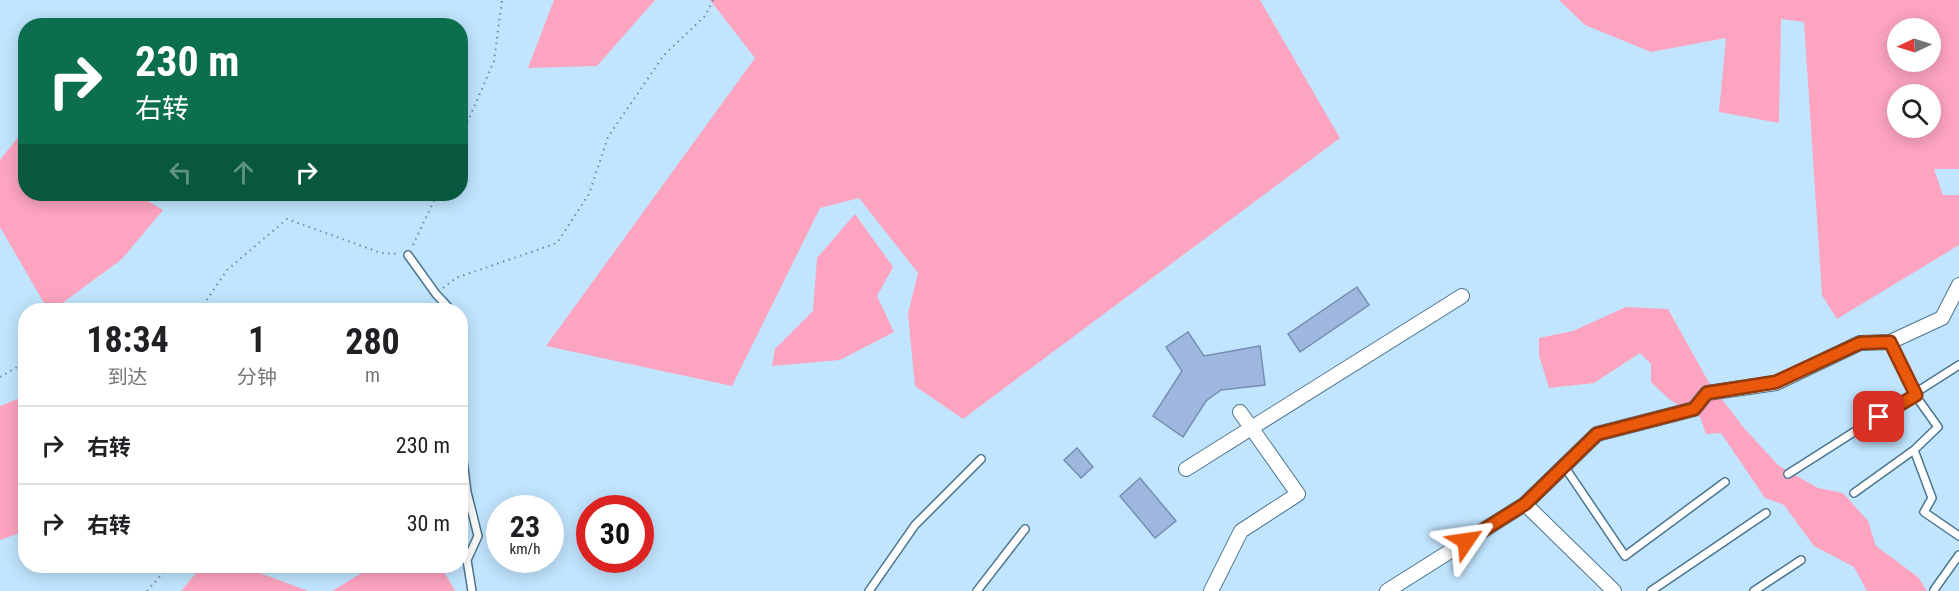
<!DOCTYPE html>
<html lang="zh">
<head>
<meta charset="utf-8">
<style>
	:root { --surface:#fff; --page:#f2f2f2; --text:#202124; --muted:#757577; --line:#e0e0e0 }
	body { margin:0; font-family:"Roboto Condensed","Noto Sans SC",sans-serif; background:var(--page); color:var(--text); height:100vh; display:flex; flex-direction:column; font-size:22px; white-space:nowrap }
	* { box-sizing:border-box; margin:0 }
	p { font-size:20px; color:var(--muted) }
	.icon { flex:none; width:33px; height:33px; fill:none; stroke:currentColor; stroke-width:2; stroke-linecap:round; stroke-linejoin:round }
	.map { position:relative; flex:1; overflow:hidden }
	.panel { position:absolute; left:18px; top:303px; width:450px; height:270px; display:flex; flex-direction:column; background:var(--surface); border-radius:24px; box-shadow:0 3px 15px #0003 }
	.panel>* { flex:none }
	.top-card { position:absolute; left:18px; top:18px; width:450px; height:183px; border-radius:24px; box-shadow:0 3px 15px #0003; background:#0b6e4f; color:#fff; overflow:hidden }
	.needle { width:39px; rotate:266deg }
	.tools { position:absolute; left:1887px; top:18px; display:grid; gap:12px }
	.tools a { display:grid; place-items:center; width:54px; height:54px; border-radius:50%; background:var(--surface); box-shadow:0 3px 15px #0003; font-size:30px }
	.speed { position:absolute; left:486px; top:495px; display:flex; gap:12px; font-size:30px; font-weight:700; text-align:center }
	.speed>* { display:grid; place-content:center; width:78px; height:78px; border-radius:50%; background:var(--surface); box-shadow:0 3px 15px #0003; line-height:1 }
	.speed small { font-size:15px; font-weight:400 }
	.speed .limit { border:9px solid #d22; background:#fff; color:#111 }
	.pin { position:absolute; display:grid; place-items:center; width:51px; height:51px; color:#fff; margin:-26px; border-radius:12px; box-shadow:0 3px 9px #0006 }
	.me { position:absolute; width:66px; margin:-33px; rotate:58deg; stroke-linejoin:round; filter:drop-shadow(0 0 4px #0008) }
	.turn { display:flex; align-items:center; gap:21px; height:126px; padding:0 18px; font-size:27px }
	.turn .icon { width:78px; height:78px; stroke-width:2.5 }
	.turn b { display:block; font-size:42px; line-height:51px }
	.lanes { display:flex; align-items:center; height:57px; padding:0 18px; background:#0003; justify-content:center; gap:30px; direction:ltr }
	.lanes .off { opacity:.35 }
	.eta { display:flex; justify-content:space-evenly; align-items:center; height:102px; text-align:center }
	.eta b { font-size:36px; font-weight:700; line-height:42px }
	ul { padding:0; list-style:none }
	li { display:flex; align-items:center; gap:18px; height:78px; padding:0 18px; border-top:2px solid var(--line) }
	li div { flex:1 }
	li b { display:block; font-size:22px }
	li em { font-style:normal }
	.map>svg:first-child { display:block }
	.green { fill:#fda4c1; fill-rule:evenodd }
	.building { fill:#9db7de; stroke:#768eb4; stroke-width:1.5 }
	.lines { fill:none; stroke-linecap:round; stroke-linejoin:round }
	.lane-casing { stroke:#4b7490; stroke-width:10 }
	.street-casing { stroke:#4b7490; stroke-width:16 }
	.path { stroke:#708c9e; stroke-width:2; stroke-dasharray:1.5 4.5; stroke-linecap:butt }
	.lane { stroke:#fff; stroke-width:7 }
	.street { stroke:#fff; stroke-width:14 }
	.route-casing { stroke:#983908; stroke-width:15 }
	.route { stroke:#ea580c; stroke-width:10 }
</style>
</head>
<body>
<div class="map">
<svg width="1959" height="591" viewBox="0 0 1959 591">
	<rect width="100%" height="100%" fill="#c1e5fe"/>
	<path class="green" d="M554,0h101l-58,66 -69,2z
		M710,0h550l80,138 -377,281 -48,-33 -7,-72 10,-41 -59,-75 -39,10 -88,178 -186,-40 209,-288z
		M1559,0h400v169h-25l9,26h16v50l-122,74 -15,-24 -18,-273 -23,-3 -2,104 -60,-11 7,-74 -75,14 -66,-27zM1898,28h32v34h-32zM1898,94h32v34h-32z
		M25,129l1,65h110l27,16 -41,49 -69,51h-5l-48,-83v-67z
		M855,214l38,53 -16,29 17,36 -54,28 -68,6 3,-17 38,-38 4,-53z
		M1626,307l42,2 40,72 36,47 35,38 39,22 25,5 25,28 8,25 42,31 9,14h-60l-13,-24 -40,-21 -30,-41 -19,-7 -44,-65 -15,1 -6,-17 -30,-17 -19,-18v-18l-11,-11 -46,30 -45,5 -10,-33v-17l34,-7z
		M25,396v135l-25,9v-134z
		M202,566h39l67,25h-127z
		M363,566h78l14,25h-123l28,-17z"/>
	<path class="building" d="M1357,287l12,18 -69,47 -12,-18z
		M1188,332l16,24 56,-10 5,39 -44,5 -15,11 -23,36 -30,-21 29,-45 -16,-24z
		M1077,448l16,19 -12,11 -17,-18z
		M1140,478l36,43 -21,17 -35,-42z"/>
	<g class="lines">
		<defs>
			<path id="lane" d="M408,255l28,39 15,16
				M1890,342l25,53 23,32 -24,23 18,48 -8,14 35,24
				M460,436l7,56 11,44 -11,24 5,31
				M1564,466l61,90 100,-74
				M1788,474l171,-109
				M1854,493l60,-43
				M1934,590l25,-35
				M869,591l46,-66 66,-66
				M977,591l48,-62
				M1651,591l115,-78
				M1754,591l47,-31"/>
			<path id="street" d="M1186,469l276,-173
				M1525,504l72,-70 97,-25 13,-16 69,-10 84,-40 30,-1 52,-24 17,-33
				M1211,591l30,-60 57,-37 -58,-82
				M1387,591l138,-87 89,87"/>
		</defs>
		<use href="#lane" class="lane-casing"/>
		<use href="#street" class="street-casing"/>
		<path class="path" d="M460,139l34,-78 8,-61
			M413,245l24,-51
			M443,288l13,-10 101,-35 32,-49 19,-57 56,-82 41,-39 8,-16
			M200,310l27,-40 60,-51 94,34 17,1
			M424,310l5,-7
			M0,377l26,-15
			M147,591l22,-25"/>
		<use href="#lane" class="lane"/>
		<use href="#street" class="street"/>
	</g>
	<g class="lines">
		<defs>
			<path id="route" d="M1466,541l59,-37 72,-70 97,-25 13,-16 69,-11 84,-39 30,-1 26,53 -37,22"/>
		</defs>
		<use href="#route" class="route-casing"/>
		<use href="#route" class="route"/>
	</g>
</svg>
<div class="tools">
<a><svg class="needle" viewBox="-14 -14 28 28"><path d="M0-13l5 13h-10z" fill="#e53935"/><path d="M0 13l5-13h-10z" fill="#757577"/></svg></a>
<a><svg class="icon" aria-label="search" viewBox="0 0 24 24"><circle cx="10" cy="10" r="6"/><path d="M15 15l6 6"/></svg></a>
</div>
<div class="speed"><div>23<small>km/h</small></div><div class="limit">30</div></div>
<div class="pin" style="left:1879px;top:417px;background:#d93025"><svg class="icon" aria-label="arrive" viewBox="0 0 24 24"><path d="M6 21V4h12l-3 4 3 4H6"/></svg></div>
<svg class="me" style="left:1466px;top:541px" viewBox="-20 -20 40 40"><path d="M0-17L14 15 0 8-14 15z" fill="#ea580c" stroke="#fff" stroke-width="4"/></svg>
<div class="top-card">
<div class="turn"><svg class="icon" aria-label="right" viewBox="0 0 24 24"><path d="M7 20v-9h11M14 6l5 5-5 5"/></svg><div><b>230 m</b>右转</div></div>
<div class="lanes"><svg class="icon off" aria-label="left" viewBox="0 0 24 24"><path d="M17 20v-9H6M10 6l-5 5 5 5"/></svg><svg class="icon off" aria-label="ahead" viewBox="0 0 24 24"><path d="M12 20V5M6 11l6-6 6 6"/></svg><svg class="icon" aria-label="right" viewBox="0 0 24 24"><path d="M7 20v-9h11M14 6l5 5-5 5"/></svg></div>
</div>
<section class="panel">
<div class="eta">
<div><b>18:34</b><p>到达</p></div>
<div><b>1</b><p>分钟</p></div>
<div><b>280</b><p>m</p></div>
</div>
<ul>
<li><svg class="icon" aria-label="right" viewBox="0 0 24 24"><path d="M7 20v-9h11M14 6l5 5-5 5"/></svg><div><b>右转</b></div><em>230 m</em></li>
<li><svg class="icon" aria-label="right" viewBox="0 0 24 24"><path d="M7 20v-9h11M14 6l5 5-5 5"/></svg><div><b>右转</b></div><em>30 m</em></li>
</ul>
</section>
</div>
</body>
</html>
